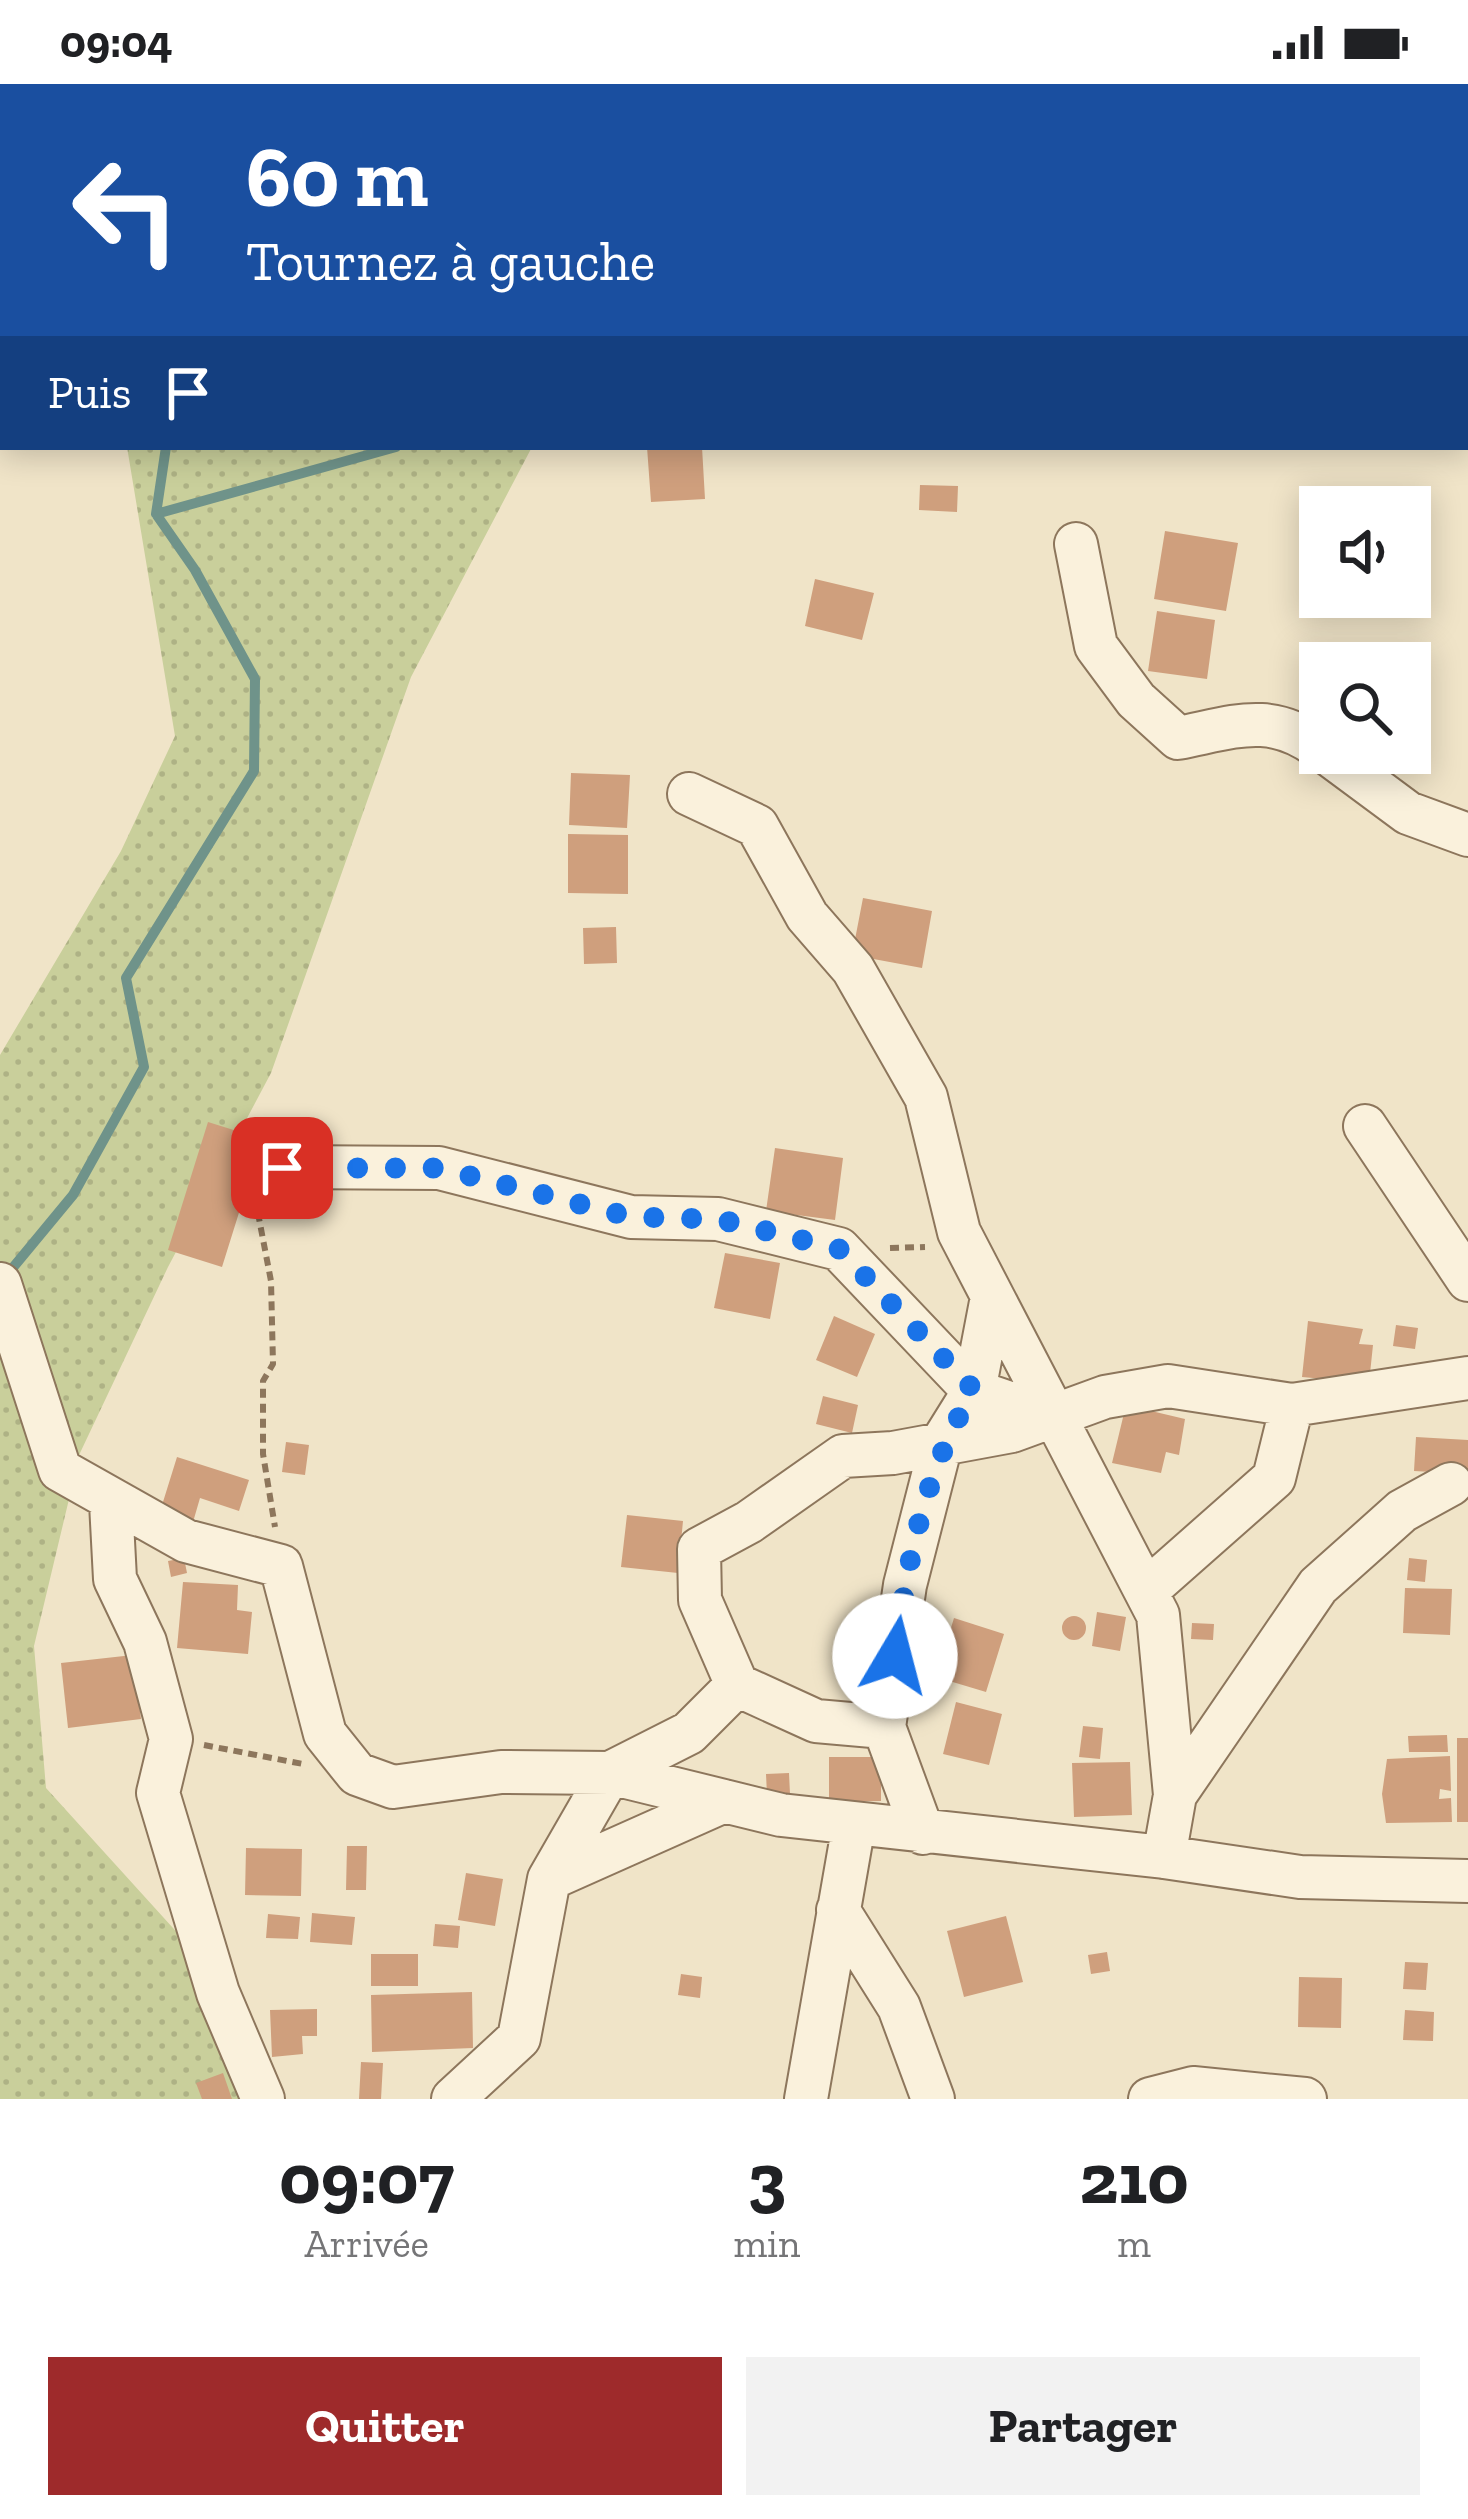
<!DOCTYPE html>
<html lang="fr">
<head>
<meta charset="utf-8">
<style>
	:root { --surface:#fff; --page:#f2f2f2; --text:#202124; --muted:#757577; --accent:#9e2a2b }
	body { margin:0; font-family:"Zilla Slab",serif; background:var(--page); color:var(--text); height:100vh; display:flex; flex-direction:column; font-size:45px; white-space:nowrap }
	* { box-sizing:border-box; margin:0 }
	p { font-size:39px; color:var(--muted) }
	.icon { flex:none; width:66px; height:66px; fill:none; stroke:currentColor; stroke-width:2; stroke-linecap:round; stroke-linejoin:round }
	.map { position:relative; height:2015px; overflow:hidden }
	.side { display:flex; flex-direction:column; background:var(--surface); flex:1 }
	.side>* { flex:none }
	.top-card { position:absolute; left:0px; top:0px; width:1470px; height:366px; box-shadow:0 6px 30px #0003; background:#1a4fa0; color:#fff; overflow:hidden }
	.tools { position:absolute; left:1299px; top:402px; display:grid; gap:24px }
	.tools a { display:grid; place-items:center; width:132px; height:132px; border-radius:0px; background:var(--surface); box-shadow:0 6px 30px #0003; font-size:60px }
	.pin { position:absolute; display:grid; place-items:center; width:102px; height:102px; color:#fff; margin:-51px; border-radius:24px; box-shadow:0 6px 18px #0006 }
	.me { position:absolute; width:132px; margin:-66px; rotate:8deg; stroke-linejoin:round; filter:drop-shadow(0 0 9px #0008) }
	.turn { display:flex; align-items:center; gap:42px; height:252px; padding:0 48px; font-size:54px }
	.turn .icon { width:156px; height:156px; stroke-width:2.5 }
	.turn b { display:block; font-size:84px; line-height:102px }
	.then { display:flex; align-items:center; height:114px; padding:0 48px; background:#0003; gap:24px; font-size:45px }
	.eta { display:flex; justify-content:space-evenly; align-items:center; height:204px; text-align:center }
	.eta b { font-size:72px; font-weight:700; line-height:84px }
	.button { display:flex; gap:24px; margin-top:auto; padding:24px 48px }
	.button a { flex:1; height:138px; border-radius:0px; background:var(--accent); color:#fff; font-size:48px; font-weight:700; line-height:138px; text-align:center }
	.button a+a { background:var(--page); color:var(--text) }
	.status { display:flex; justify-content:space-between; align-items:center; height:84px; padding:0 60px; background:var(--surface); direction:ltr }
	.status svg { height:33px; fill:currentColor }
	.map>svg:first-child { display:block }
	.grass { fill:url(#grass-dots) }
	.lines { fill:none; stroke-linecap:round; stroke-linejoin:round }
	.stream { stroke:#6f938a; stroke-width:10 }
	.building { fill:#cf9f7d }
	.minor-casing { stroke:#8d765c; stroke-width:46 }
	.path { stroke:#8d765c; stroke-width:6; stroke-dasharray:9 6; stroke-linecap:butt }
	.minor { stroke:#faf1dc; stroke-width:42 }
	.route { stroke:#1a73e8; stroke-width:21; stroke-dasharray:0 37.8 }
</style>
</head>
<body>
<div class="status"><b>09:04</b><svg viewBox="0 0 49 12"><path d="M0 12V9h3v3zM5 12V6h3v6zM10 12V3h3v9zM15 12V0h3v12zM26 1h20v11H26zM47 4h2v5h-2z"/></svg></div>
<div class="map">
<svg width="1468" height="2015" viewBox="0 0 1468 2015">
	<defs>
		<pattern id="grass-dots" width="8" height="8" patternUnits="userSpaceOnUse" patternTransform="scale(3)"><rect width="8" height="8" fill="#c9cf9b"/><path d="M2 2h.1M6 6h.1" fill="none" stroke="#aeb285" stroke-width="1.8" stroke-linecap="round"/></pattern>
	</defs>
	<rect width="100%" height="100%" fill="#f0e4c8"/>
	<path class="grass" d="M127,363h405l-121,230 -140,396 -103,194 -88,186 -46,193 12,142 205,226 31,85h-282v-1044l121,-204 54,-115z"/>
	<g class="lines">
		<path class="stream" d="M217,0v3
			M1286,3l7,-3
			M156,430l240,-67
			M6,1192l67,-81 71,-128 -18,-89 128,-207 1,-92 -60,-109 -39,-56 10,-67"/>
	</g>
	<path class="building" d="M647,363h55l3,52 -54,3z
		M920,401l38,1 -1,26 -38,-2z
		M1165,447l73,12 -12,68 -72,-12z
		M815,495l59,14 -12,47 -57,-14z
		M1157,527l58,9 -8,59 -59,-8z
		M571,689l59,2 -3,53 -58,-3z
		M568,750l60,1v59l-60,-1z
		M863,814l69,13 -10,57 -70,-13z
		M616,843l1,36 -33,1 -1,-36z
		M208,1038l54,17 -40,128 -54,-17z
		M775,1064l68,10 -8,62 -69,-9z
		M725,1169l55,10 -10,56 -56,-11z
		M834,1232l41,18 -18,43 -41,-17z
		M1308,1237l55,8 -4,15 14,1 -4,38 -67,-6z
		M1396,1241l22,3 -3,21 -22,-3z
		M823,1312l35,9 -6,28 -36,-9z
		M1126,1321l59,14 -6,36 -13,-3 -5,21 -49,-10z
		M1416,1353l52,3v34l-54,-3z
		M286,1358l23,3 -4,30 -23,-3z
		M177,1373l72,23 -10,31 -39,-13 -9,31 -33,-11z
		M627,1431l56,6 -5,52 -57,-6z
		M184,1474l3,15 -16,4 -3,-16z
		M1409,1474l18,2 -2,22 -18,-2z
		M183,1498l55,3 -1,25 15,2 -4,42 -71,-6z
		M1405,1504l47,1 -2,46 -47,-2z
		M1097,1528l29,5 -6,34 -28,-5z
		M1062 1544a12 12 0 1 1 24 0a12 12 0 1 1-24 0Z
		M954,1534l50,16 -18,58 -50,-15z
		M1192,1539l22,1 -1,16 -22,-1z
		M133,1571l8,64 -73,9 -7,-65z
		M956,1618l46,12 -13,51 -46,-11z
		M1083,1642l20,2 -3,31 -21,-2z
		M1447,1651l1,17h-39l-1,-16z
		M1457,1654h11v84h-11z
		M1450,1672l1,35 -11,-2 -1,10 12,-1 1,24 -66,1 -4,-29 5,-35z
		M829,1673h52v44l-52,1z
		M1130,1678l2,53 -58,2 -2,-54z
		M789,1689l1,21 -23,1 -1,-21z
		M347,1762h20l-1,44h-20z
		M246,1764l56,1 -1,47 -56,-1z
		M466,1789l37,6 -8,47 -37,-6z
		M312,1829l43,4 -3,28 -42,-3z
		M268,1830l32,3 -2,22 -32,-1z
		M1006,1832l17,66 -59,15 -17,-66z
		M435,1840l25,2 -2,22 -25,-2z
		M1107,1868l3,19 -19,3 -3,-19z
		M371,1870h47v32h-47z
		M1405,1878l23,1 -2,27 -23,-1z
		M681,1890l21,3 -2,21 -22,-3z
		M1299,1893l43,1 -1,50 -43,-1z
		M472,1908l1,56 -101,4 -1,-57z
		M317,1925v27h-15l1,18 -31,3 -2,-47z
		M1405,1926l29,2 -1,29 -30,-1z
		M361,1978l22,1 -2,36h-22z
		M223,1989l9,26h-30l-6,-16z"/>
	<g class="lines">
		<defs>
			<path id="minor" d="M1076,460l20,102 40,54 42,38c57,-11 92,-27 142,10
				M1327,669l81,60 60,22
				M689,710l68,32 50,90 46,53 73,128 33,135 199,383 17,180 -11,62
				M1365,1042l103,154
				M282,1083l157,1 192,49 87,2 121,30 135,142 77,26
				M0,1200l60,186 126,71 95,25 44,168 32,40 36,13 108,-15 109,1 171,42 383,42 136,20 168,4
				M111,1419l4,76 30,63 26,97 -13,54 60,200 45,106
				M1146,1507l128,-113 18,-73
				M884,1643l21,-142 36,-141 33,-53 18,-94
				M1175,1711l143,-209 84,-75 49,-27
				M923,1749l-39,-106 -68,-6 -79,-36 -37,-85 -1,-51 50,-27 94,-66 50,-3 119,-22 93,-34 63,-11 124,19 176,-27
				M549,1795l175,-78
				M838,1826l61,97 34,92
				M453,2015l66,-61 30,-159 61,-106 79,-40 48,-48
				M806,2015l48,-275
				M1150,2015l43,-11 112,11"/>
		</defs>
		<use href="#minor" class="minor-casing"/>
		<path class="path" d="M262,1115l-5,9 14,73 2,83 -10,17v73l12,73
			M890,1164l35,-1
			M204,1661l99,19"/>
		<use href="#minor" class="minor"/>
	</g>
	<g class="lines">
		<path class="route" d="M282,1084h157l192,49 87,2 121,30 135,141c-50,82 -67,172 -79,266"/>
	</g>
</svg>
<div class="tools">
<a><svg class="icon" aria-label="sound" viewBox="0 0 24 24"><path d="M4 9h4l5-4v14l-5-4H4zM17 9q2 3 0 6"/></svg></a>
<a><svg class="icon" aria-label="search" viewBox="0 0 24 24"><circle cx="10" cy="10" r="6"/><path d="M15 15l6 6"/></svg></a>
</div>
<div class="pin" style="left:282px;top:1084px;background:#d93025"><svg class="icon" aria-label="arrive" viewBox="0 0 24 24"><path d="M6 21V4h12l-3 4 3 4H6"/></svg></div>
<svg class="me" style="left:895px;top:1572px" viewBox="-20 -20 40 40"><circle r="19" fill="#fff"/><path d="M0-13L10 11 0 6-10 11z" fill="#1a73e8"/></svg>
<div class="top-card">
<div class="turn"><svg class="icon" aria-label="left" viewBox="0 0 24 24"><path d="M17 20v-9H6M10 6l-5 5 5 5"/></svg><div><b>60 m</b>Tournez à gauche</div></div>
<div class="then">Puis<svg class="icon" aria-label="arrive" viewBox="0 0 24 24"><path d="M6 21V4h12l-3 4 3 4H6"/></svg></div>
</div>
</div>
<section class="side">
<div class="eta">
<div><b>09:07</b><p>Arrivée</p></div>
<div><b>3</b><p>min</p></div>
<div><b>210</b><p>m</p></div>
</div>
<div class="button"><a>Quitter</a><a>Partager</a></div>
</section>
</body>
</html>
